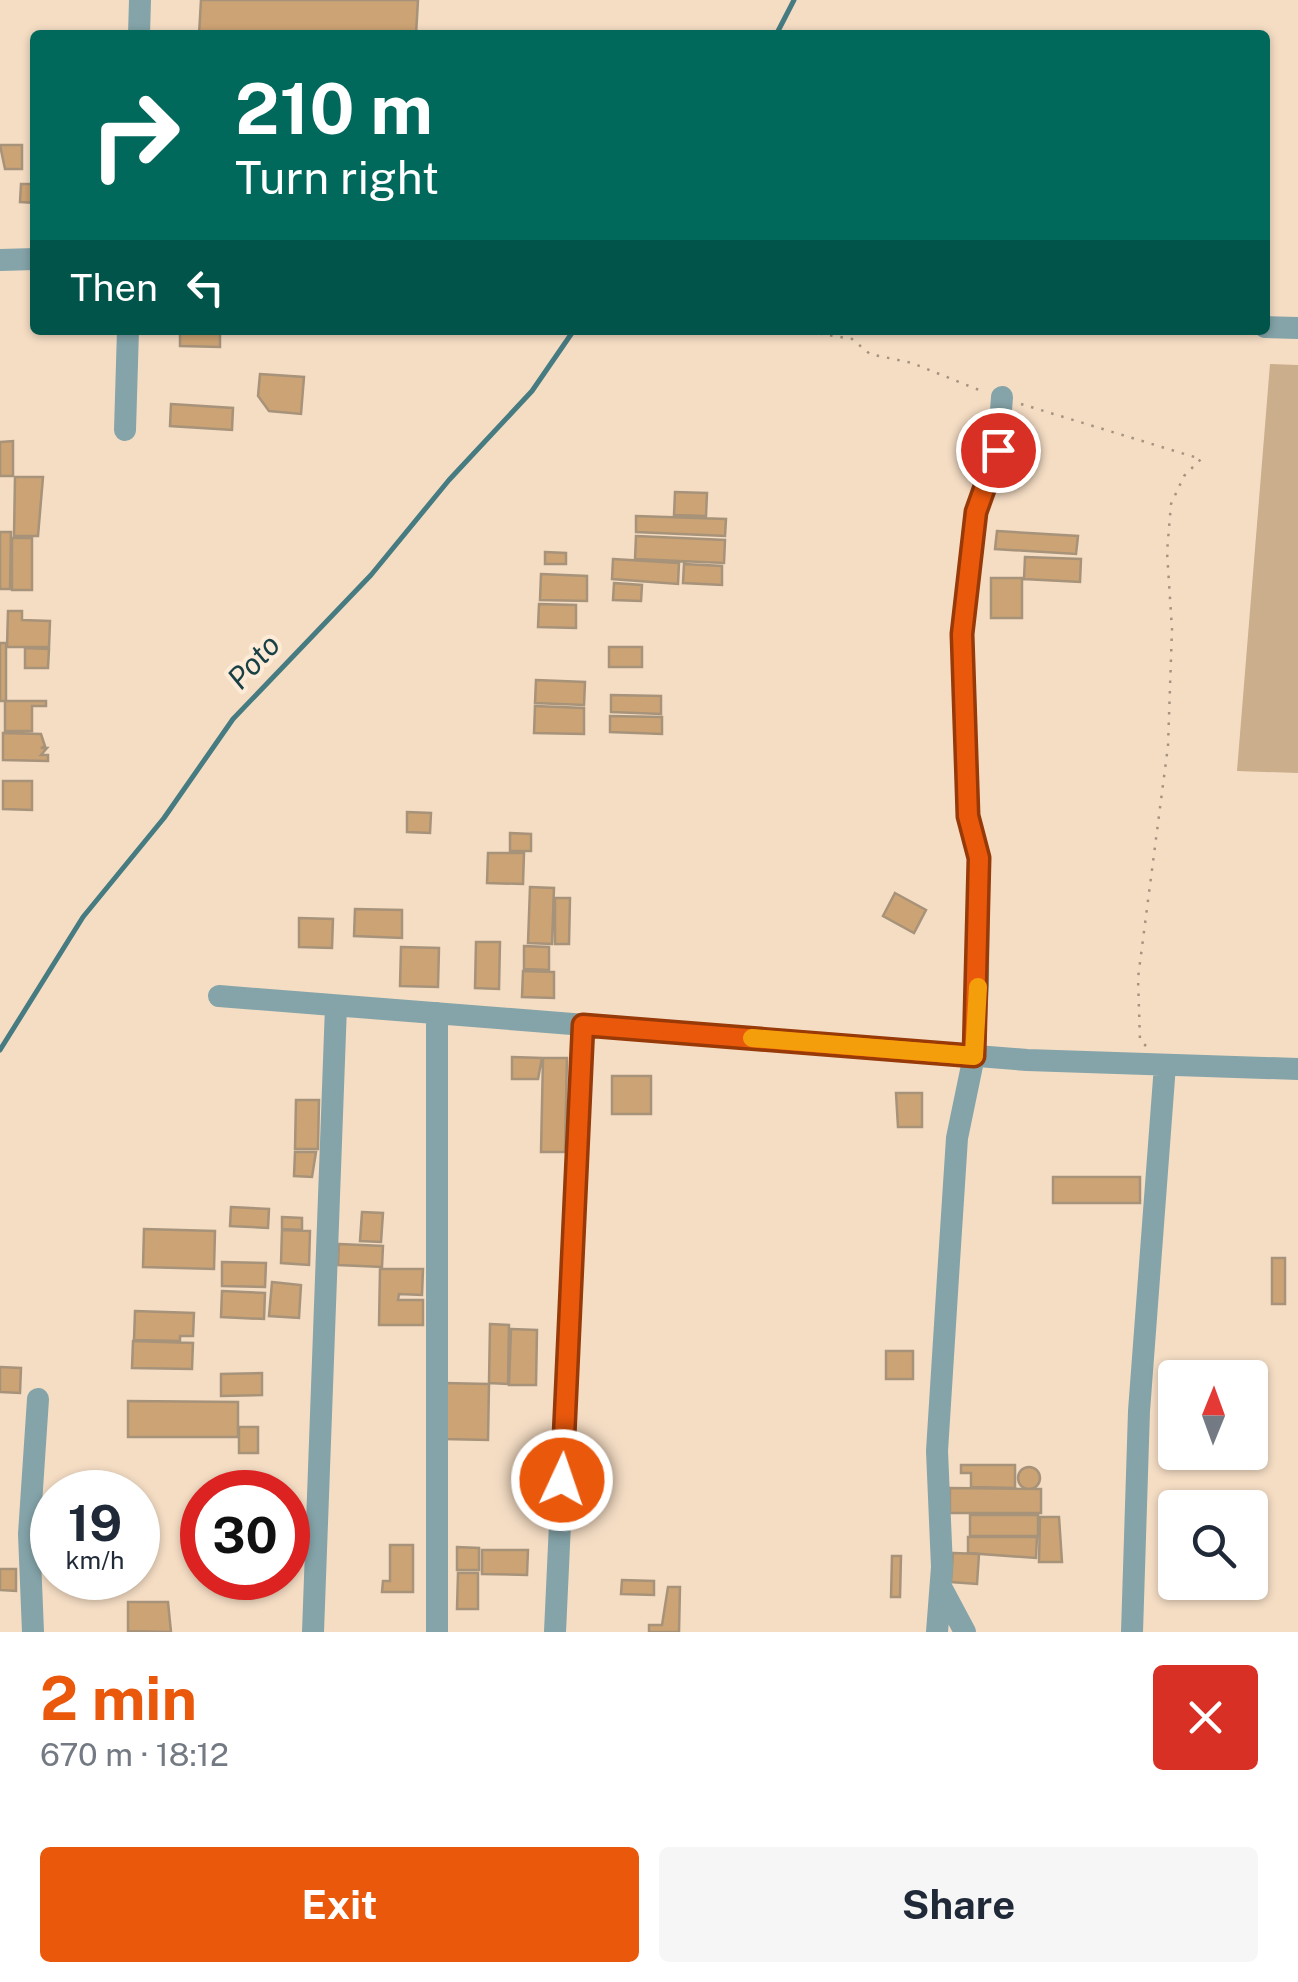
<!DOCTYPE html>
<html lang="en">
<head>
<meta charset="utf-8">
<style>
	:root { --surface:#fff; --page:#f6f6f7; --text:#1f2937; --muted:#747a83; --accent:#ea580c }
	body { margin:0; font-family:"Public Sans",sans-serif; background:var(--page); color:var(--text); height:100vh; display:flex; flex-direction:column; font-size:38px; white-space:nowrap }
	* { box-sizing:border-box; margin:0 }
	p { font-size:32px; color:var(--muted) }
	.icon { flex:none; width:55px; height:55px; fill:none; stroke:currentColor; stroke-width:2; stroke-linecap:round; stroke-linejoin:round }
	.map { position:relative; height:1632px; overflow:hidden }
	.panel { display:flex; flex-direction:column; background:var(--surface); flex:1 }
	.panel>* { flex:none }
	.banner { position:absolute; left:30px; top:30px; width:1240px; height:305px; border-radius:10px; box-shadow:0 2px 8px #0004; background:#00695c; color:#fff; overflow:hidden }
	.needle { width:65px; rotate:1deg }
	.fabs { position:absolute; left:1158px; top:1360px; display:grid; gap:20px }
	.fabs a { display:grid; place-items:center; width:110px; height:110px; border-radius:10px; background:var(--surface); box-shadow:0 2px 8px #0004; font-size:50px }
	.speed { position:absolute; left:30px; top:1470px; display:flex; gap:20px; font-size:50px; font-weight:700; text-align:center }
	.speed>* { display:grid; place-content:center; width:130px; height:130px; border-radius:50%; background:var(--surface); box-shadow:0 2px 8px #0004; line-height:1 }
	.speed small { font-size:25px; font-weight:400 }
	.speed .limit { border:15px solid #d22; background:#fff; color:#111 }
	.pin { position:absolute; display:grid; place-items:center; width:85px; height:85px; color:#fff; margin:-42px; border:5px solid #fff; border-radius:50%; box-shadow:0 2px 10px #0007 }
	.me { position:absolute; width:110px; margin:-55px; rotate:3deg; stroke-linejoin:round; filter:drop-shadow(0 0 8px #0008) }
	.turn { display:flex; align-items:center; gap:35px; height:210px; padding:0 40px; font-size:45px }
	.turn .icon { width:130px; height:130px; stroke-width:2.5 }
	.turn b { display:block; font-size:70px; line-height:85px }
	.then { display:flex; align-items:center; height:95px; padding:0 40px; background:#0003; gap:20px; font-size:38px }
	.round { display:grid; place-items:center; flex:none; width:105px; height:105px; border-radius:10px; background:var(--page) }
	.overview { display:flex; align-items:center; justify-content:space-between; height:170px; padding:0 40px }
	h1 { font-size:60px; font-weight:700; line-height:75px; color:var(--accent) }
	.action { display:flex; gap:20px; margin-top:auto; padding:20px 40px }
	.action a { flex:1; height:115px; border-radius:10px; background:var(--accent); color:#fff; font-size:40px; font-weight:700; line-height:115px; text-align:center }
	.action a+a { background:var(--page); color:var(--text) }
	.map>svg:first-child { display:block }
	.green { fill:#cbae8c }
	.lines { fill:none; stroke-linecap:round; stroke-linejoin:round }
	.stream { stroke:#457b81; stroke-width:5 }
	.building { fill:#cca374; stroke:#a7927a; stroke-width:2.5 }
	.path { stroke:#a59380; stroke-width:2.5; stroke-dasharray:2.5 8; stroke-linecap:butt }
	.minor { stroke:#84a4a9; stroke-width:22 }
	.route-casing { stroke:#983908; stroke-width:25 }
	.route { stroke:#ea580c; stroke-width:18 }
	.slow { stroke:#f59e0b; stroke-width:18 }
	.labels { text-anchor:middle; stroke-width:8; stroke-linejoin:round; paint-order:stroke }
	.water-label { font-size:30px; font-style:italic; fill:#194045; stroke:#feebd7 }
</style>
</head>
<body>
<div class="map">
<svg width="1298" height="1632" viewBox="0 0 1298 1632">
	<rect width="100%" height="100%" fill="#f5ddc4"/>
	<path class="green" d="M1270,364l28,1v408l-61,-2z"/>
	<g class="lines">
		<path class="stream" d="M776,35l18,-35
			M0,1050l83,-133 81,-99 69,-99 138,-144 78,-95 83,-89 42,-61"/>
	</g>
	<path class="building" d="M201,0h217l-2,35h-217z
		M0,145h22v24h-17z
		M21,184h14v19l-15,-1z
		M180,330h40v17l-40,-1z
		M260,374l44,3 -3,37 -32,-3 -11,-15z
		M171,404l62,4 -1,22 -62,-4z
		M13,441v35h-13v-34z
		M15,477h28l-5,59h-24z
		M675,492l32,1 -1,23 -32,-1z
		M636,516l90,3 -1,17 -89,-4z
		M997,531l81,5 -2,18 -81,-5z
		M0,532h11l-1,57h-10z
		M636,536l89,4 -1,23 -89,-4z
		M12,538h20v52h-20z
		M545,552l21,1v11h-21z
		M1025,557l56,2 -1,23 -56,-3z
		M613,559l66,4 -1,21 -66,-5z
		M684,564l38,2v19l-39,-2z
		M541,574l46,2v25l-47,-1z
		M991,578h31v40h-31z
		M614,583l28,2 -1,16 -28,-1z
		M539,604l37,1v23l-38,-1z
		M8,611h14v9l28,1 -1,26h-42z
		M0,643h6v58h-6z
		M609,647h33v20h-33z
		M25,648l24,1 -1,19h-23z
		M536,680l49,2 -1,23 -49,-2z
		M611,695l50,1v18l-50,-2z
		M5,701h41v5h-14v25h-27z
		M535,706l49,2v26l-50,-1z
		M610,716l52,1v17l-52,-2z
		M3,733l38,1 4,12 -4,2h6l-6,7h7v6l-45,-1z
		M3,781h29v29l-29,-1z
		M407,812l24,1 -1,20 -23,-1z
		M510,833l21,1v17h-21z
		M488,853h36l-1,31 -36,-1z
		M530,887l24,1 -2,56 -24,-1z
		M895,893l31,17 -12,23 -31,-17z
		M555,898h15l-1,46h-14z
		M355,909l47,1v28l-48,-2z
		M299,918l34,1 -1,29 -33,-1z
		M476,942h24l-1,47 -24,-1z
		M524,946l25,1v23l-25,-1z
		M401,947l38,1 -1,39 -38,-1z
		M523,971l31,1v26l-32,-1z
		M512,1057l30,1 -4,21h-26z
		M543,1058h24l-2,94h-24z
		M612,1076h39v38h-39z
		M896,1093h26v34h-24z
		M296,1100h23l-1,49h-23z
		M295,1152h21l-4,25 -18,-1z
		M1053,1177h87v26h-87z
		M231,1207l38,2 -1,19 -38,-2z
		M362,1212l21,1 -2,29 -21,-1z
		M282,1217l20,1v12l-20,-1z
		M144,1229l71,2 -1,38 -71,-2z
		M282,1230l28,1 -1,34 -28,-2z
		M339,1244l44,2 -1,21 -44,-2z
		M1272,1258h13v46h-13z
		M222,1262l44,1 -1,24 -43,-1z
		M380,1269h43l-1,26 -23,-1 -1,6h25v25h-44z
		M272,1282l29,3 -2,33 -30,-2z
		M222,1291l43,2 -1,26 -43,-2z
		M135,1311l59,2 -1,23h-13v5l-46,-1z
		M490,1324l19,1 -1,59 -19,-1z
		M511,1329l26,1 -1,55h-27z
		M133,1341l60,2 -1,26 -60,-1z
		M886,1351h27v28h-27z
		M0,1367l21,1 -1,25 -20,-1z
		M262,1373v22l-41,1v-22z
		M443,1383l46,1 -1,56 -44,-1z
		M128,1401l110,1v35h-110z
		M239,1427h19v26h-19z
		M961,1465h54v23l-44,-1v-14h-10z
		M1018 1478a11 11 0 1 1 22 0a11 11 0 1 1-22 0Z
		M950,1488l91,1v24h-91z
		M970,1515h68v21h-68z
		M1040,1517h19l3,45h-23z
		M968,1537h69l-1,21 -68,-5z
		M390,1545h23v47h-31l1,-11h7z
		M457,1547l22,1v22h-22z
		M482,1550h46l-1,25 -45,-1z
		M953,1553l26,1 -2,30 -26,-2z
		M892,1556h9l-1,41h-9z
		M0,1569h16v22l-16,-1z
		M458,1573h20v36h-21z
		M622,1580l32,1v14l-33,-1z
		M668,1587h12l-1,45h-30v-7h13z
		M128,1602h40l3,30 -43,-1z"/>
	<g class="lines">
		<path class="path" d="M799,330l53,9 18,15 42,9 72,29
			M1021,404l180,55 -17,17 -13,28 -4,48 5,77 -4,117 -30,232 2,62 6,6"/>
		<path class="minor" d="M139,35l1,-35
			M0,260l35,-1
			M1265,327l33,1
			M125,430l3,-100
			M219,996l808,64 271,9
			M941,1587l24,45
			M33,1632l-4,-98 9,-135
			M313,1632l23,-626
			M437,1632v-619
			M555,1632l28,-607
			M937,1632l5,-65 -5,-116 11,-174 9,-139 17,-82 4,-72 1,-126 -11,-43 -6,-181 14,-121 22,-63 4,-53
			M1132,1632l7,-221 26,-346"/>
	</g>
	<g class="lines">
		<defs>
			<path id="route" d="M562,1480l21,-455 391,31 5,-198 -11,-42 -6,-182 14,-122 22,-62"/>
		</defs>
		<use href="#route" class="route-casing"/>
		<use href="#route" class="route"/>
		<path class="slow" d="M752,1038l222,18 4,-69"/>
	</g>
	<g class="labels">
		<g class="water-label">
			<text transform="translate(254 662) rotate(-48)" y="10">Poto</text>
		</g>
	</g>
</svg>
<div class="fabs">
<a><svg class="needle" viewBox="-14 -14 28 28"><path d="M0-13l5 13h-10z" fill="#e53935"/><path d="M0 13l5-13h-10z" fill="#747a83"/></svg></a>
<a><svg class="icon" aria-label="search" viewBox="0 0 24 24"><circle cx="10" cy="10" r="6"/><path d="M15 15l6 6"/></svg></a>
</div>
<div class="speed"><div>19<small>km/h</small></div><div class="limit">30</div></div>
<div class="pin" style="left:998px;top:450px;background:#d93025"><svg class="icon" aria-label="arrive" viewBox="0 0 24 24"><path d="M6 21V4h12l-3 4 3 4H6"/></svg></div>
<svg class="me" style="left:562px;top:1480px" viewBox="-20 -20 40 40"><circle r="17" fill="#ea580c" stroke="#fff" stroke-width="3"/><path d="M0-11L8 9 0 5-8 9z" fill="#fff"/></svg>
<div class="banner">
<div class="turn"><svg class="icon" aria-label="right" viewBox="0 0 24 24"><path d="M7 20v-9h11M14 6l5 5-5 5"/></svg><div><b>210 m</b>Turn right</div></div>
<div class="then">Then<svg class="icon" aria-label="left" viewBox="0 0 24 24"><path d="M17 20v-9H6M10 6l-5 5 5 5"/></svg></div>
</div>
</div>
<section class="panel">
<div class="overview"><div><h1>2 min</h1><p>670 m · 18:12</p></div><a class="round" style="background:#d93025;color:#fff"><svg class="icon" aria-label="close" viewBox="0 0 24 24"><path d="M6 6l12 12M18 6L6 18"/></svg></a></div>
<div class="action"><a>Exit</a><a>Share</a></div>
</section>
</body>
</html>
